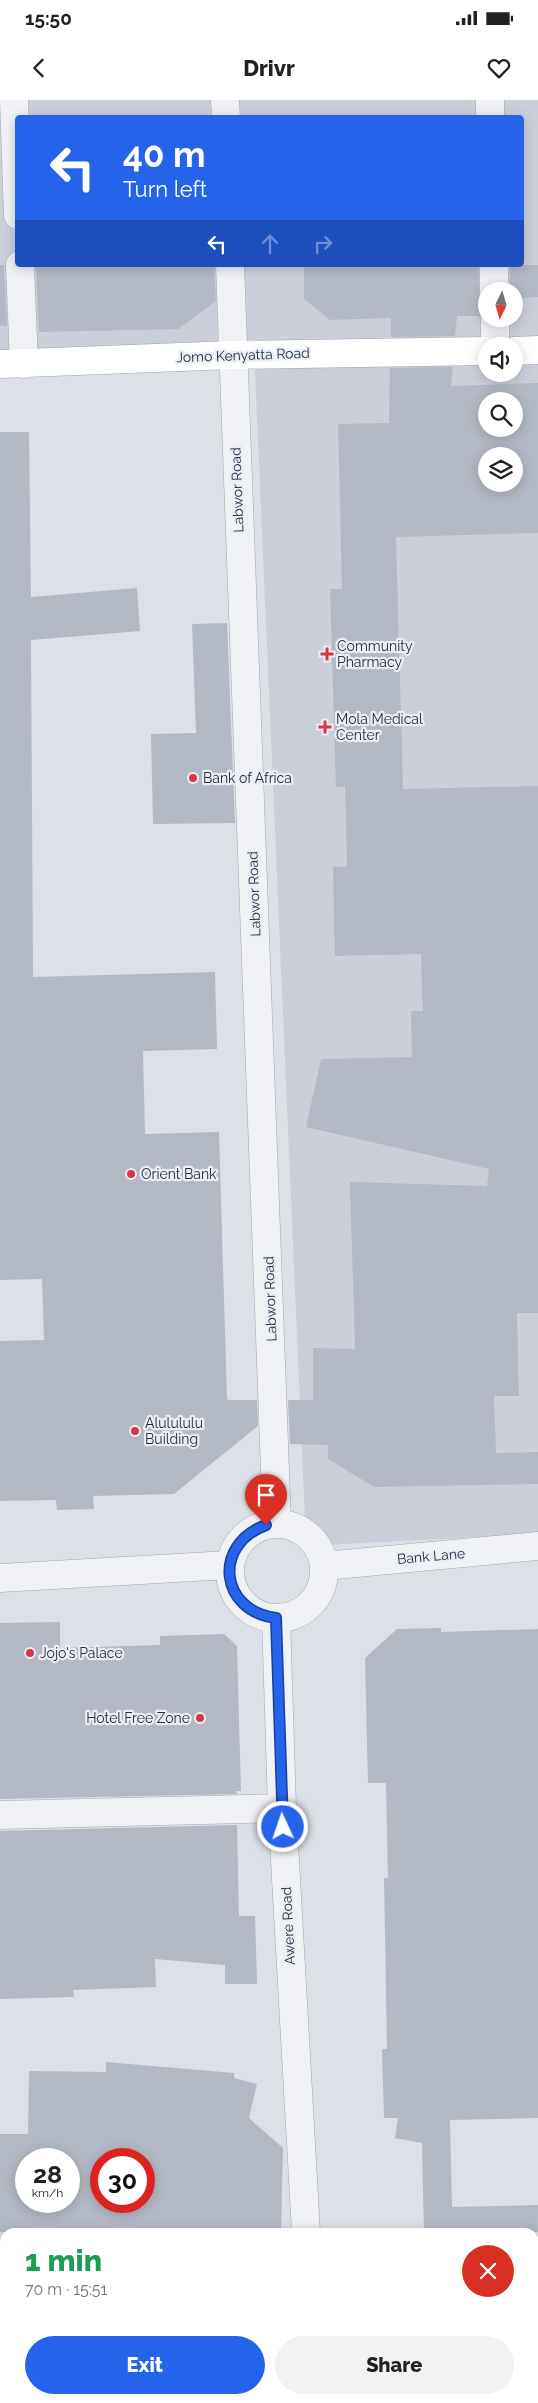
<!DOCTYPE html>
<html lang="en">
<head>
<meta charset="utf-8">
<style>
	:root { --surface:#fff; --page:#f2f2f2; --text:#202124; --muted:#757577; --accent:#2563eb }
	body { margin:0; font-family:Raleway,sans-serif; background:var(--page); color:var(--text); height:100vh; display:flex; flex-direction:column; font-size:19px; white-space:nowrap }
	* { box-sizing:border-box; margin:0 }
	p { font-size:16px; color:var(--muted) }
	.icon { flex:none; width:28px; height:28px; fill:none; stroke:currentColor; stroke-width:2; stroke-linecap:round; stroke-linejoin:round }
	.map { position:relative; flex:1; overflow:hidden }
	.panel { position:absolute; left:0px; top:2128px; width:539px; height:176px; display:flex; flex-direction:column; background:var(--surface); border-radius:15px 15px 0 0; box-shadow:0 2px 12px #0003 }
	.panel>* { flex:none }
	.hud { position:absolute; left:15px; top:15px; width:509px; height:152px; border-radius:5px; box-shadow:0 2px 12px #0003; background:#2563eb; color:#fff; overflow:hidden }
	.needle { width:32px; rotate:185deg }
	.buttons { position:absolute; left:478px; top:182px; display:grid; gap:10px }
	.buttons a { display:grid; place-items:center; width:45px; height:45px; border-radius:50%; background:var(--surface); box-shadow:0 2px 12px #0003; font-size:25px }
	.speed { position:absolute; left:15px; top:2048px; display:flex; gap:10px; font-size:25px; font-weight:700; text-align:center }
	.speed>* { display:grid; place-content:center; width:65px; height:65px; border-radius:50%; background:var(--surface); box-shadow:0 2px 12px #0003; line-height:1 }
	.speed small { font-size:12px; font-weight:400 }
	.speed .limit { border:8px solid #d22; background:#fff; color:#111 }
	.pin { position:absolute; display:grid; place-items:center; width:42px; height:42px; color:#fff; margin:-51px -21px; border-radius:50% 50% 50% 0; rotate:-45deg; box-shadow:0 0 5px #0007 }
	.pin .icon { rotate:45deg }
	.me { position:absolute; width:55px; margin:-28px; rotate:357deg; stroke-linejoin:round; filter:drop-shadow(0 0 4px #0008) }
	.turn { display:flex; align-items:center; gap:18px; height:105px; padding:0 25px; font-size:22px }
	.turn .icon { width:65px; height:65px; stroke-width:2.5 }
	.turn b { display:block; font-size:35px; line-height:42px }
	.lanes { display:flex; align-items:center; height:48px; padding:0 25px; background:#0003; justify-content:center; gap:25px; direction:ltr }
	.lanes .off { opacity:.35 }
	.round { display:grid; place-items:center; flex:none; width:52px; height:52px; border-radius:26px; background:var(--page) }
	.overview { display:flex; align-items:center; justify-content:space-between; height:85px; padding:0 25px }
	h1 { font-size:30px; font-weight:800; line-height:38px; color:#1e9e55 }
	.button { display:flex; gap:10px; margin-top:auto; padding:10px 25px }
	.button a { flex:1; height:58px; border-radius:30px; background:var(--accent); color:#fff; font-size:20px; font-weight:800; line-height:58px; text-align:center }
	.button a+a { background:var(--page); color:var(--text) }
	.status { display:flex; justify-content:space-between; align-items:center; height:35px; padding:0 25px; background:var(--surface); direction:ltr }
	.status svg { height:14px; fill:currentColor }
	header { display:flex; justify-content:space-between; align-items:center; height:65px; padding:0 25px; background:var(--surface); font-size:22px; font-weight:800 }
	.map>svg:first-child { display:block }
	.built { fill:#cacfda; fill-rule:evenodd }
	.building { fill:#b3b9c4; fill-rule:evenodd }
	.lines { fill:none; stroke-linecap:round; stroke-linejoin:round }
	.minor-casing { stroke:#a1a7b1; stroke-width:29 }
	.major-casing { stroke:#9ba4b4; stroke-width:29 }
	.minor { stroke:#eff1f5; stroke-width:28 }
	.major { stroke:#fff; stroke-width:28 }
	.route-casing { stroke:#184099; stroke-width:12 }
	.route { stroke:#2563eb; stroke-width:9 }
	.poi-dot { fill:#d63748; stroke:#ebeff5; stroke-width:2 }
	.labels { text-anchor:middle; stroke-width:4.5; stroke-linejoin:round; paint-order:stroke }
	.street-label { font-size:14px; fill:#252d3f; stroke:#ebeff5 }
	.poi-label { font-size:14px; fill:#252d3f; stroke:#ebeff5; text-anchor:start }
</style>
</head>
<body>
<div class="status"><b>15:50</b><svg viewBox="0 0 49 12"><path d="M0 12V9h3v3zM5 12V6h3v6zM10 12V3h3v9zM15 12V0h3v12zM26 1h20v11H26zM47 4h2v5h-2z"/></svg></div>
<header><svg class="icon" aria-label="back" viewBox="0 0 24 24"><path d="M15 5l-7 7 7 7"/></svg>Drivr<svg class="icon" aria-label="heart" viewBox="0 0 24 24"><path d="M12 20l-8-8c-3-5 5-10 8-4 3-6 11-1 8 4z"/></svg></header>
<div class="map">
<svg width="538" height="2303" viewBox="0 0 538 2303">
	<rect width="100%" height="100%" fill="#dce0e7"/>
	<path class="built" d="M0,0h538v1434l-215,11 -9,-22 -9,-4 -51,-1171 -254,8zM18,18h503v147h-503zM486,191h28v28h-28zM486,246h28v28h-28zM486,301h28v28h-28zM486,356h28v28h-28z"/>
	<path class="building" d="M0,165h4l3,61h-7z
		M36,165h178l2,36 -38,28 -139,3z
		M304,165h174l2,51h-23l-2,20 -64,1v-19l-61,2 -26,-21z
		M510,165h28v32l-24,1v-7h-4z
		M453,267l-2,19 87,-3v150l-142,4 7,252 135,-3v527h-21l2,83h-25l2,57 42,-1v32l-164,3 -46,-28v-14l-38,-1 -2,-44h25v-52l42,1 -5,-167 137,4 2,-17 -183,-42 15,-68 91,-2 -1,-46h12l-2,-57 -86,2 -2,-89 14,-1 -2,-80 -9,1 -6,-198h12l-4,-165 51,-1 1,-55zM486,301h28v28h-28zM486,356h28v28h-28z
		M0,332h29l2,165 106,-9 3,43 -109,9 2,337 182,-5 2,77 -74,2 2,83 74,-2 8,266 1,2h29l1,26 -84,68 -81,2 1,13 -37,1 -1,-10 -56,1v-160l44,-1 -2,-61 -42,1z
		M227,523l8,200 -82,1 -2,-90 45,-1 -4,-109z
		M60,1522v26l100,-3v-9l64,-2 13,12 4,145h-5l1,3 -237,5v-176z
		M441,1528v4l97,-3v489l-88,2 2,87 86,-2v27h-114l-2,-89 -27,-5 3,-20h-14l-2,-69h5l-3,-171h4l-2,-95h-18l-3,-125 32,-29z
		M237,1725l2,91h16l2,68h-32v-19l-70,-6 1,28 -83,3 1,7 -74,2v-168z
		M106,1962l128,11v5l23,6 -8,34 34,30 -2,84h-281v-98h28l1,-63 77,1zM26,2059h43v42h-43zM101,2059h43v42h-43z"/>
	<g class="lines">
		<defs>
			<path id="minor" d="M14,0l4,115
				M225,0l1,18
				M490,0v18
				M20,165l4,99
				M230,165l47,1259
				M494,165v26
				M495,219v27
				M230 1471a47 47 0 1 1 94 0a47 47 0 1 1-94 0Z
				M324,1466l214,-20
				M0,1478l229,-13
				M276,1518l6,190 24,424
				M0,1715l282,-7
				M315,2299l1,4"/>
			<path id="major" d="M514,251l24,-1
				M0,264l232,-9 254,-4"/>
		</defs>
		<use href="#minor" class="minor-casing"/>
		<use href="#major" class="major-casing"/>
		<use href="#minor" class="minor"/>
		<use href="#major" class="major"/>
	</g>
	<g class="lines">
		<defs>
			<path id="route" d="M266,1425c-54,20 -46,86 10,93l7,209"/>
		</defs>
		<use href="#route" class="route-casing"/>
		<use href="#route" class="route"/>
	</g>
	<g class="poi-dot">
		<path d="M324.5 546.5h5v5h5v5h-5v5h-5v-5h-5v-5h5z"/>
		<path d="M322.5 619.5h5v5h5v5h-5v5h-5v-5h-5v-5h5z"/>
		<circle cx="193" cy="678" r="5"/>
		<circle cx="131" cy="1074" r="5"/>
		<circle cx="135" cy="1331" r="5"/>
		<circle cx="30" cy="1553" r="5"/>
		<circle cx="200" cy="1618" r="5"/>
	</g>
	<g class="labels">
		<g class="street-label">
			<text transform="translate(243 255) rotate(-2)" y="5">Jomo Kenyatta Road</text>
			<text transform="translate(237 390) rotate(-92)" y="5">Labwor Road</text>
			<text transform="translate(254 794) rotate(-92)" y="5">Labwor Road</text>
			<text transform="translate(270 1199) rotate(-92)" y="5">Labwor Road</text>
			<text transform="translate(431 1456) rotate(-5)" y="5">Bank Lane</text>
			<text transform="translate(288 1826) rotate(-93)" y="5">Awere Road</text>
		</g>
		<g class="poi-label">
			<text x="337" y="551">Community<tspan x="337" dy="16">Pharmacy</tspan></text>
			<text x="336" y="624">Mola Medical<tspan x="336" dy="16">Center</tspan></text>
			<text x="203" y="683">Bank of Africa</text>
			<text x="141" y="1079">Orient Bank</text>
			<text x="145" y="1328">Alulululu<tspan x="145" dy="16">Building</tspan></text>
			<text x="40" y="1558">Jojo's Palace</text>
			<text x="190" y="1623" text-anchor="end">Hotel Free Zone</text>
		</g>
	</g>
</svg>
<div class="buttons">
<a><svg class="needle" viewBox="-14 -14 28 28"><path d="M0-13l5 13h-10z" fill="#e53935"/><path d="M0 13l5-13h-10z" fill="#757577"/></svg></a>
<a><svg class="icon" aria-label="sound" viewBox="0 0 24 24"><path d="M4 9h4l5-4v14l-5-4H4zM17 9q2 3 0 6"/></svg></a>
<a><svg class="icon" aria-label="search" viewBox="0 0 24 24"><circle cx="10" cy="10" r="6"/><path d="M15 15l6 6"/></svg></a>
<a><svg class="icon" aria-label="layers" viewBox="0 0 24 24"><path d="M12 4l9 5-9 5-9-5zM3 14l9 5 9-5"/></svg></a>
</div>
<div class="speed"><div>28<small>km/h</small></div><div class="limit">30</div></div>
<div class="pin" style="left:266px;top:1425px;background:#d93025"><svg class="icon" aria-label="arrive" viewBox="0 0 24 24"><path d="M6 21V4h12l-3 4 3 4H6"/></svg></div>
<svg class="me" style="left:283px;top:1727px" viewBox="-20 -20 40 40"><circle r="17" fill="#2563eb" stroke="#fff" stroke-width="3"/><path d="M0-11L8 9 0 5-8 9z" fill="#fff"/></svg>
<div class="hud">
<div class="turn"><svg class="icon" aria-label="left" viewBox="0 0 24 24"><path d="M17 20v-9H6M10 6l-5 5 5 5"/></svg><div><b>40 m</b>Turn left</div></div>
<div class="lanes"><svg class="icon" aria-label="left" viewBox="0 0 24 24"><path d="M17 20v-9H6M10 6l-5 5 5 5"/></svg><svg class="icon off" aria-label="ahead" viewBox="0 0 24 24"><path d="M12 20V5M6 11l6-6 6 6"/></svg><svg class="icon off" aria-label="right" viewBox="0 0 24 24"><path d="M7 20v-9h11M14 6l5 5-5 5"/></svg></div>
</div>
<section class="panel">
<div class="overview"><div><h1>1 min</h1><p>70 m · 15:51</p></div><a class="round" style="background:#d93025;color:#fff"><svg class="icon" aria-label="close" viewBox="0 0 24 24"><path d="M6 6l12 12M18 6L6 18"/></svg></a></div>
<div class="button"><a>Exit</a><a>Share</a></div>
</section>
</div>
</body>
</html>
